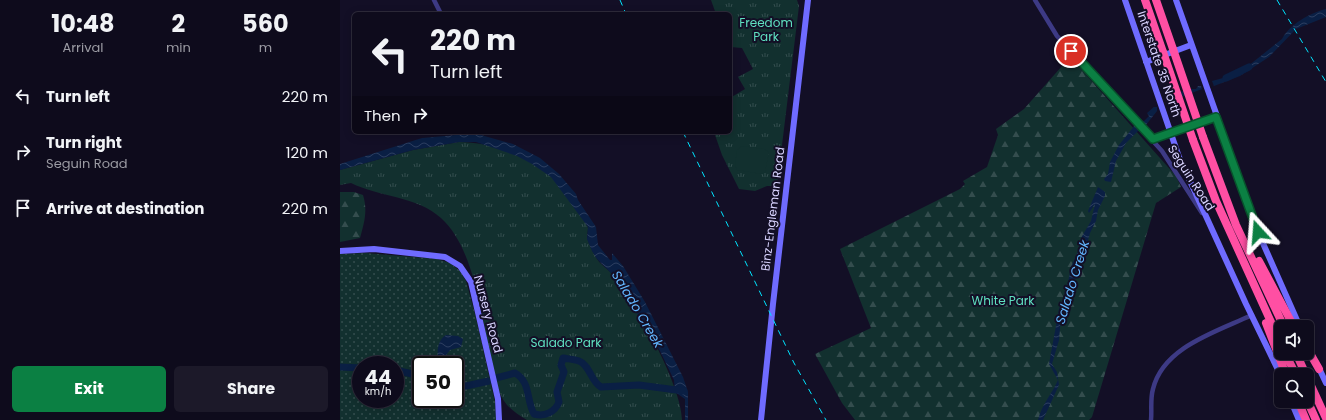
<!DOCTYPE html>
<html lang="en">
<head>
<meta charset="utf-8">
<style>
	:root { --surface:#0e0b1c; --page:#1c1929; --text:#f1f3f6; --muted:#9b9ba3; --line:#2e2b3b; --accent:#0b8043 }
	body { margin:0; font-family:Poppins,sans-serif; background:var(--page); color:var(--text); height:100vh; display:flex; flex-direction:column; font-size:15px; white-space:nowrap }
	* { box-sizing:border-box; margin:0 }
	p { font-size:13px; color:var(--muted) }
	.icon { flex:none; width:22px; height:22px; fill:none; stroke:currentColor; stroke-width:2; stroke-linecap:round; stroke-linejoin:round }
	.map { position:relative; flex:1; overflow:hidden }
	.details { display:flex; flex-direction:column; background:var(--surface); width:340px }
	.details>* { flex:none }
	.guide { position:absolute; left:12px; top:12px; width:380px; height:122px; border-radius:6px; box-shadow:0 2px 10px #0003,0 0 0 1px var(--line); background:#0e0b1c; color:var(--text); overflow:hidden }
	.controls { position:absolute; left:934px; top:320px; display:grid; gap:8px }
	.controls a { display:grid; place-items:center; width:40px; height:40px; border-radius:6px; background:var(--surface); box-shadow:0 2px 10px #0003,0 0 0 1px var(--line); font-size:20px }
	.speed { position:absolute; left:12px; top:356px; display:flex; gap:8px; font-size:20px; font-weight:700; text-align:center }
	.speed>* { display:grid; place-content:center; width:52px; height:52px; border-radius:50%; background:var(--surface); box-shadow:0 2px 10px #0003,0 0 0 1px var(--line); line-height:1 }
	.speed small { font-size:10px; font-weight:400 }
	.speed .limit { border:2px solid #111; border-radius:6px; background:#fff; color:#111 }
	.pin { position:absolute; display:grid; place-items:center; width:34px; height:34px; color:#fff; margin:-17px; border:2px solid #fff; border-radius:50%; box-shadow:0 1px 4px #0007 }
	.me { position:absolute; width:44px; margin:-22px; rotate:341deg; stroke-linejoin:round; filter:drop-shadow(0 0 3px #0008) }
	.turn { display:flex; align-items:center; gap:14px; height:84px; padding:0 12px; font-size:18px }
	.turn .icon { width:52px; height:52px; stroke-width:2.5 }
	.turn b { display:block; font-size:28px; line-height:34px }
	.then { display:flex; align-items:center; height:38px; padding:0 12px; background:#0003; gap:8px; font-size:15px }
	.eta { display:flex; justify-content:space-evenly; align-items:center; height:68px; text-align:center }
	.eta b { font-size:24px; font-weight:700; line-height:28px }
	.action { display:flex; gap:8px; margin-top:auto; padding:8px 12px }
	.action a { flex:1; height:46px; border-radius:6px; background:var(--accent); color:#fff; font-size:16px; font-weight:700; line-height:46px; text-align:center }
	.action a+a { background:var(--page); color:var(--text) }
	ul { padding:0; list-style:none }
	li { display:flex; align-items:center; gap:12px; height:56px; padding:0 12px }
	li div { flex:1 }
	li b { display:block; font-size:15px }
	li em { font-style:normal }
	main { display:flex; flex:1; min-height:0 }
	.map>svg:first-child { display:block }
	.grass { fill:url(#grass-dots); fill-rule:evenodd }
	.forest { fill:url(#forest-firs) }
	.park { fill:url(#park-tufts) }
	.pitch { fill:#12302f }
	.water { fill:url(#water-waves) }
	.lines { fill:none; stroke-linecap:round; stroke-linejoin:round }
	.river { stroke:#0a1f44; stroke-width:7 }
	.street { stroke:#3d3a85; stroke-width:4.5 }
	.secondary { stroke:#6f6bff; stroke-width:6 }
	.highway { stroke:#ff4fa3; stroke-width:8 }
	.rail { stroke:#00e5ff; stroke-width:1; stroke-dasharray:6 5; stroke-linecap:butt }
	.highway-bridge { stroke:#ff4fa3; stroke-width:8 }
	.route-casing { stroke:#07532c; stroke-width:10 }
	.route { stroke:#0b8043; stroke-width:7 }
	.labels { text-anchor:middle; stroke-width:4; stroke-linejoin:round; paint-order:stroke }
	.park-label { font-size:12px; fill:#5fe0c0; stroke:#130f26 }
	.street-label { font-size:12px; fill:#d9d4ff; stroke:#130f26 }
	.water-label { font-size:13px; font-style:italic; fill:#62b6ff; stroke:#130f26 }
</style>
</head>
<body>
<main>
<section class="details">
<div class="eta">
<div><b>10:48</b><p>Arrival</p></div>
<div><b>2</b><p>min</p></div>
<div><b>560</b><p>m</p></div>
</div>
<ul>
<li><svg class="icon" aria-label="left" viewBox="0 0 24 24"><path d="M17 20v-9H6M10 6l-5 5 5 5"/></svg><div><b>Turn left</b></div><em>220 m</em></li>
<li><svg class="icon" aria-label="right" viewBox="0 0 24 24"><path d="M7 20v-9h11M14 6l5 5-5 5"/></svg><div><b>Turn right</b><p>Seguin Road</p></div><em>120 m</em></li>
<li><svg class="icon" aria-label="arrive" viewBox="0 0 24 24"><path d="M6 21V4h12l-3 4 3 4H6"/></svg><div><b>Arrive at destination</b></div><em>220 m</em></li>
</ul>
<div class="action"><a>Exit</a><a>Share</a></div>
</section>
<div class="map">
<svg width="986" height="420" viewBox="0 0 986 420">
	<defs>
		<pattern id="grass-dots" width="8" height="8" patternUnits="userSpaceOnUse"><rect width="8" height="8" fill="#12302f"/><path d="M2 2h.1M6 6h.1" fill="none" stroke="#344d4e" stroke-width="1.8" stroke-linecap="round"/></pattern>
		<pattern id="forest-firs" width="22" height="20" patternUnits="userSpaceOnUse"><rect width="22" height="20" fill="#12302f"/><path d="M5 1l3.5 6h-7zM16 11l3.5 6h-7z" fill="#344d4e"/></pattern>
		<pattern id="park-tufts" width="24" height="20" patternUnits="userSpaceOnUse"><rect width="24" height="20" fill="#12302f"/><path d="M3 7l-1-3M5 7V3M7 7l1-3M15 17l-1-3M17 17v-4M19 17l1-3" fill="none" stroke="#344d4e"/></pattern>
		<pattern id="water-waves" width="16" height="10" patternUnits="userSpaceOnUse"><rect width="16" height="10" fill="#0a1f44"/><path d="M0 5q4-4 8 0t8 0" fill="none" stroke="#2d3f60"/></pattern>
	</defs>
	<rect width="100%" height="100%" fill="#130f26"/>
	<path class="grass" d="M26,253l71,6 13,4 10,8 6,10 9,33 20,88 1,18h-156v-166zM21,365h34v34h-34zM81,365h34v34h-34z"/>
	<path class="forest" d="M730,57l106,119 5,11 -25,16 -64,214 -3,3h-234l-13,-17 -27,-49 56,-26 -31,-79 120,-60 5,-5 -2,-3 24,-14 11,-32 -2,-6 28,-20z
		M0,192h14l9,3c5,16 1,28 -3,43l-20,4z"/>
	<path class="park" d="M371,0h86l2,6 -22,180h-10l-12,5 -16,-2 -17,-34 -8,-23h16v-34l15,-9 -7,-12 15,-8 -11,-21 -11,-1 -1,-2v-31h-14z
		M119,142c31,0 69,13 92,34 6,6 36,46 37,52 0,3 -1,6 -1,9 1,6 7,17 10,22 4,6 11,10 15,15 23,27 70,112 70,146h-155c-7,-4 -14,-9 -20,-15 -10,-12 -13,-30 -16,-45 -9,-42 -17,-113 -50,-142 -24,-22 -62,-21 -90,-35l-11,2v-15l73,-20z"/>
	<path class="pitch" d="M402,146l22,3 5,3 -4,20 -3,2 -25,-4 -2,-5 2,-15z"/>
	<path class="water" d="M986,9v8l-30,12 -27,28 -29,19 -26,10 -2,-5 26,-7 44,-35c8,-15 28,-26 44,-30z
		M858,86h3l1,3 -34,13 -2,-5 23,-8h7z
		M814,107h3v4l-15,19 -4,1 -12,12 -10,18 -5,21 -6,-1 -1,-2 4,-5 2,-12 9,-17 20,-25 5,1 5,-5 -2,-3z
		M128,134l13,1 32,9 27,14 19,16 17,20 2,6 18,27 2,18 12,15h2v-7l11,13 22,36 38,75 5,15v28h-3v-21l-10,-7 -1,-12 -14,-29 -37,-60 -2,-8 -24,-24 -5,-8 -5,-12 1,-12 -37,-50 -19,-13 -15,-8 -41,-14h-17l-46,8 -73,20v-6l82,-26z
		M758,187l7,5v4l-7,14 -2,11 -6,12 -5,19 -8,15 -7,42 -3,-9 -6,17 -2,23 -7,24 5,8 2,13 -16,35h-5c4,-16 14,-26 20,-40l-9,-16 10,-55 7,-17 5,-25 7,-16 3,-13 10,-17 4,-17 -6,9 -1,-2z
		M106,335l12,1 5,3 -2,8 -11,3 -7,9 -5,-1c-1,-9 0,-18 8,-23z"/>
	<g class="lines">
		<path class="river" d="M886,78l23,-11
			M36,365l8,-2 5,2
			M0,367l21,1
			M55,370l26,6
			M156,378l19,-5c16,9 11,27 19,41 11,3 21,-2 25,-12l-2,-10 7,-20 -3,-7 2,-7c4,1 11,1 16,3 11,4 12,21 22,26l38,-2 45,6
			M115,385l11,1 23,-5"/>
		<path class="street" d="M94,0l7,14
			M695,0l22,36 105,115 40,62
			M813,139l17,-6
			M811,420c1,-10 -1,-21 2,-31 10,-42 63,-57 99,-74"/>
		<path class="secondary" d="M785,0l54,157 67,147 35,72
			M836,0l82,232 42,95
			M806,62l45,-17
			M830,133l46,-16
			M0,251l34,-2 71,8 15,9 11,16 27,117 1,21
			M978,366l8,17
			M951,401l8,19
			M421,420l12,-116 35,-304"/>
		<path class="highway" d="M805,0l18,52
			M816,0l17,49
			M863,137l33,88 48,102
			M853,140l23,61 65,143
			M919,261l35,66
			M926,323l20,52
			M967,348l12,21
			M945,353l11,22
			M956,353l10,22
			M967,377l19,41
			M967,400l9,20
			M958,401l8,19"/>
		<path class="rail" d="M280,0l6,14
			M937,0l49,82
			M343,132l111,231 32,57"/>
		<path class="highway-bridge" d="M833,49l30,88
			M823,52l30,88"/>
	</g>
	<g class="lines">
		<defs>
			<path id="route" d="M731,51l82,88 63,-22 42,115"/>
		</defs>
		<use href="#route" class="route-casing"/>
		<use href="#route" class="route"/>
	</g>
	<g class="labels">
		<g class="park-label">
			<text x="426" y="27">Freedom<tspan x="426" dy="14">Park</tspan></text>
			<text x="663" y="305">White Park</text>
			<text x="226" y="347">Salado Park</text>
		</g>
		<g class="street-label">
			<text transform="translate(819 64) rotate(71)" y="4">Interstate 35 North</text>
			<text transform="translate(851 178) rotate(57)" y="4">Seguin Road</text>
			<text transform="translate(433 209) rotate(-83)" y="4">Binz-Engleman Road</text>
			<text transform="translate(148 314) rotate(75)" y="4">Nursery Road</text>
		</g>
		<g class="water-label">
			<text transform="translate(732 282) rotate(-73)" y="5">Salado Creek</text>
			<text transform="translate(298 309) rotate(59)" y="5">Salado Creek</text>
		</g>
	</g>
</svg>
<div class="controls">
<a><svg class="icon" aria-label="sound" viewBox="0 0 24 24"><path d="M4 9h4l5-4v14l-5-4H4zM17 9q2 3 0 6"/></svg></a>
<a><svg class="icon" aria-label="search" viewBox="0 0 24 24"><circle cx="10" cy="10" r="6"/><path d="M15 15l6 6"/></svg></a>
</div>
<div class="speed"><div>44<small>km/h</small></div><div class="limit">50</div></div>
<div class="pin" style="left:731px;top:51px;background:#d93025"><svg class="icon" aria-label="arrive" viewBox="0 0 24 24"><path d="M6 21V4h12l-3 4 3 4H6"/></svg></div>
<svg class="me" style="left:918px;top:232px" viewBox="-20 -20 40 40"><path d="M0-17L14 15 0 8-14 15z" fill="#0b8043" stroke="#fff" stroke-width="4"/></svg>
<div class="guide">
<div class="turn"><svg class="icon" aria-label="left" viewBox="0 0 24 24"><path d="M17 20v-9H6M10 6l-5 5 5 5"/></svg><div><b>220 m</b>Turn left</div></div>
<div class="then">Then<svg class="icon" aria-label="right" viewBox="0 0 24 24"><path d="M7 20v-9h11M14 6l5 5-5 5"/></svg></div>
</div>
</div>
</main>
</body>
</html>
